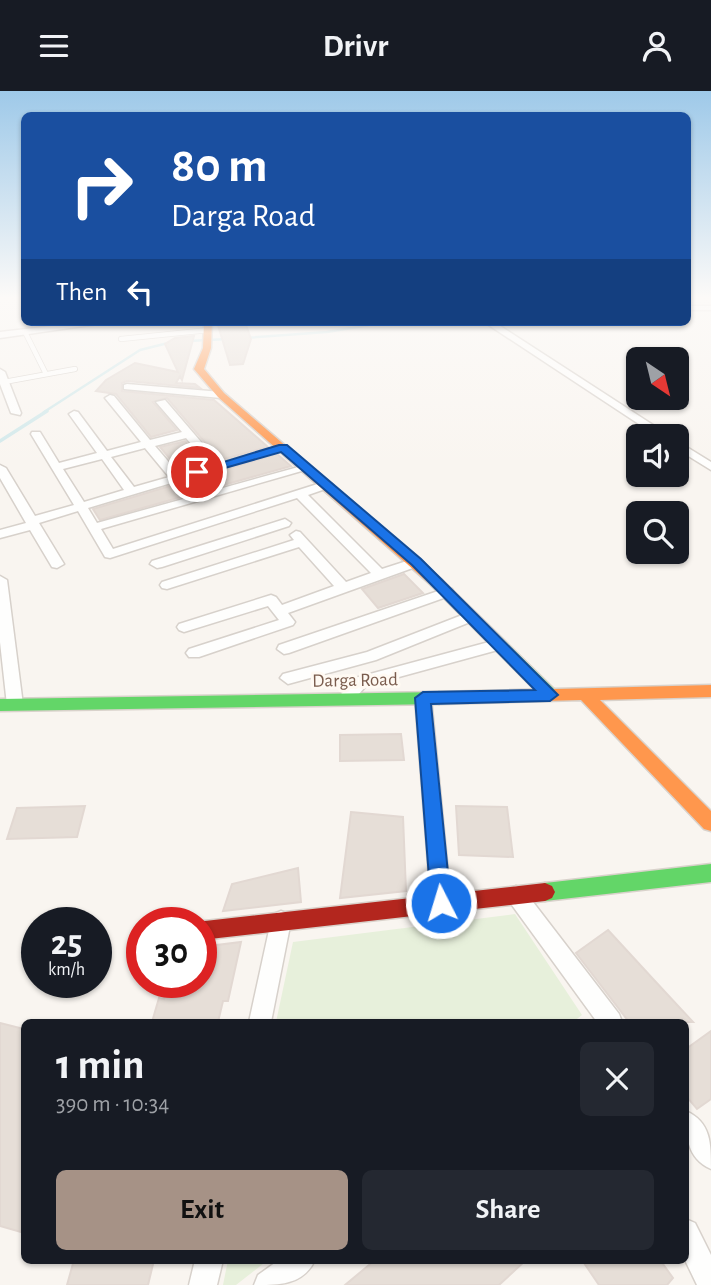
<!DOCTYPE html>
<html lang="en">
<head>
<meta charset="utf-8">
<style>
	:root { --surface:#171b24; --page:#242831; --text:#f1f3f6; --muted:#9ea1a6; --accent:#a69286 }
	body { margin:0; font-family:"Alegreya Sans",sans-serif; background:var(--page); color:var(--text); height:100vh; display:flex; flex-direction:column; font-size:26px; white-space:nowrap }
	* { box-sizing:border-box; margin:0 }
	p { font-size:23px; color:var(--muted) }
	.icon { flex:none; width:38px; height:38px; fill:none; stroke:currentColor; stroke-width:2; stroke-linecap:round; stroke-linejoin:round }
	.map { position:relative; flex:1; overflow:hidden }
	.drawer { position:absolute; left:21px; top:928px; width:668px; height:245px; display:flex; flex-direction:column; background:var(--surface); border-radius:10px; box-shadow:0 2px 5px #0004 }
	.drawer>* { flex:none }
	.top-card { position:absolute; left:21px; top:21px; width:670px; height:214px; border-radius:10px; box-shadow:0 2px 5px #0004; background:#1a4fa0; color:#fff; overflow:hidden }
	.needle { width:46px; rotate:145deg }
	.buttons { position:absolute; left:626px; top:256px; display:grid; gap:14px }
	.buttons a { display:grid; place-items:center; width:63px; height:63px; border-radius:10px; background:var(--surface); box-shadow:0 2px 5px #0004; font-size:35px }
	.speed { position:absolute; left:21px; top:816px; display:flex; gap:14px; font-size:35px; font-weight:700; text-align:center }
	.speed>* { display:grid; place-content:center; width:91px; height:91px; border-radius:50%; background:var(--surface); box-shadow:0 2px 5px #0004; line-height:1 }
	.speed small { font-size:18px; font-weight:400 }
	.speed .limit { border:10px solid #d22; background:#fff; color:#111 }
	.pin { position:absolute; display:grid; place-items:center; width:60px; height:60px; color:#fff; margin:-30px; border:4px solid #fff; border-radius:50%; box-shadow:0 2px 7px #0007 }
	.me { position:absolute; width:77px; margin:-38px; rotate:355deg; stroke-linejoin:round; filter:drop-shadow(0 0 5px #0008) }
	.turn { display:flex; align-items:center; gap:24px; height:147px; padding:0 35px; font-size:32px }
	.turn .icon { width:91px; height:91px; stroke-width:2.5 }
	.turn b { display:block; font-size:49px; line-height:60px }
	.then { display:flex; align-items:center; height:66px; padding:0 35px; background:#0003; gap:14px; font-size:26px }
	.round { display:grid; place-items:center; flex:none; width:74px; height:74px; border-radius:10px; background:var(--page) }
	.head { display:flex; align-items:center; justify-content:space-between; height:119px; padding:0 35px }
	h1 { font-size:42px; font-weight:700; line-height:52px }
	.action { display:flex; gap:14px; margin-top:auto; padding:14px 35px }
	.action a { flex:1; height:80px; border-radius:10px; background:var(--accent); color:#111; font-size:28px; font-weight:700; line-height:80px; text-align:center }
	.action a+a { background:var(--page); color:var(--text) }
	header { display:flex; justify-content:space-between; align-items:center; height:91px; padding:0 35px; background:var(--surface); font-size:32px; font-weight:700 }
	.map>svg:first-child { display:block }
	.green { fill:#e7f0db }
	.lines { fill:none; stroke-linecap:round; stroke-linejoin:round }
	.stream-far1 { stroke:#d0e8ea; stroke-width:2.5 }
	.stream { stroke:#d0e8ea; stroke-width:3.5 }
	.building { fill:#e6ded7; stroke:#e2d8d2; stroke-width:2 }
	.lane-casing { stroke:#d7d1cb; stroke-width:6 }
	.street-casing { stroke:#d7d1cb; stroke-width:3 }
	.fast-casing { stroke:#d9d2cb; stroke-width:3 }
	.slow-casing { stroke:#d9d2cb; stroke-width:3 }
	.jam-casing { stroke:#d9d2cb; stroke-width:3 }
	.lane { stroke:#fefefd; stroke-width:4.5 }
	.street { fill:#fefefd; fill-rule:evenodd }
	.fast { fill:#63d668; fill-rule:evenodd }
	.slow { fill:#ff974d; fill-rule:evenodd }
	.jam { fill:#b3261e; fill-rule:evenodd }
	.route { fill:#1a73e8; stroke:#114b97; stroke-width:2 }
	.labels { text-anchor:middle; stroke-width:6; stroke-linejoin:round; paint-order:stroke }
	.street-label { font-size:19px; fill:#7a5c4d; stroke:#fffaf3 }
</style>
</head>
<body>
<header><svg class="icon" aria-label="menu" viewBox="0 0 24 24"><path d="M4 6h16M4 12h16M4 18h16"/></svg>Drivr<svg class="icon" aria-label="person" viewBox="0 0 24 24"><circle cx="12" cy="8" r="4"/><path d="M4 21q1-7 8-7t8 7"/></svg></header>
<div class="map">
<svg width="711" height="1194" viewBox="0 0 711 1194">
	<rect width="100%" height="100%" fill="#f9f5f0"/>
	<path class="green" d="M515,823l67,101 -9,7h-297l17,-80z
		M228,1169h40l-32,25h-13z"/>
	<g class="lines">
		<path class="stream-far1" d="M244,247l83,-6 61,-10
			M188,250l40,-2
			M44,321l96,-62 32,-8"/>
		<path class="stream" d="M0,350l47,-30"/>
	</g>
	<path class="building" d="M217,231h28l6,17 -8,25 -13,1z
		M194,245l-12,44 -2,-4 -4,7 19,1 5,4 -73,-7 -5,2v8l92,9 54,47 -48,13 -53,-62 -14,4 24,28 -26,7 -35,-43 -20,-3 10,-11 29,-17 43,9 -13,-28 10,-6z
		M185,350l20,24 -25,6 -20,-24z
		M277,363l14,12 -191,54 -7,-11z
		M404,483l19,19 -45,15 -16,-19z
		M401,643l3,26 -64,1v-26z
		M85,715l-8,31 -70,2 10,-31z
		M456,715l51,1 6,50 -54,-2z
		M351,721l52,5 3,74 -66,7z
		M298,777l3,34 -78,9 9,-27z
		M608,839l46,50 39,42h-64l-53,-69z
		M241,851l-13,59h-5l-5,21h-66l7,-24 5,1 5,-17h32v-35z
		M0,932l24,6v194l-3,9 -21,-6z
		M711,940v68l-14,10 -11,-13v-47z
		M74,1169h80l-6,25h-81z
		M375,1169h151l-27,25h-154z
		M582,1169h78l13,18 -6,7h-68z"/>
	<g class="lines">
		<defs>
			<path id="lane" d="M25,241l21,42
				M121,248l88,-9
				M4,291l71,-13"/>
			<path id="street" d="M688,215h23v4h-23z
				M87,231h25l-112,16v-6z
				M484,231h10l176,114h-13z
				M0,278l5,3 16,41 -1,2 -9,-2 -11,-29z
				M127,293l94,8 5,3 -5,3 -97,-9v-4z
				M110,304l4,1 36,44 32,-8 -26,-30 9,-2 54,63 64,-18 5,3 -200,60 9,15 205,-57 10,2 -211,61 12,20 214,-68 6,4 -2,2 -23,8 74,74 34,-11 7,4 -2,3 -133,48 7,9 -2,3 -94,32h-10l-3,-4 3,-4 90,-29 -11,-14 -84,26 -5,-2 -2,-3 2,-3 92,-29 5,2 6,8 52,-19 -35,-39 -132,42 -5,-1 -2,-3 2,-3 132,-42 -4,-5 6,-4 4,1 46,50 25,-9 -74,-75 -187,60 -5,-1 -27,-46 -39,12 25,41 -7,4 -5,-1 -22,-37 -30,8v-8l26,-7 -26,-45v-13l6,3 29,48 39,-11 -43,-71 1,-2h8l19,31 38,-10 -28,-39 5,-3 4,1 29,39 34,-9 -36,-44zM186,347l24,28 -31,8 -24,-28zM145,357l24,29 -35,10 -23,-30zM102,368l22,31 -40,12 -21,-33z
				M677,350l34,21v8l-34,-21z
				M285,428l6,4 -2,3 -127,41 -5,1 -7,-4 2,-3z
				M0,485l7,4 16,125 -2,4h-12l-2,-4 -7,-63z
				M447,497l5,1 2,3 -2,3 -163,58 -5,1 -7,-5 2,-4z
				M470,521l5,2 2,3 -2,3 -99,40 -88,24 -8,-6 3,-4 84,-22z
				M500,548l7,5 -2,4 -139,38 -16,18h-12l-2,-4 19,-22z
				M423,601l8,6 20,205 -3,7 -7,2 -7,-2 -3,-7 -16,-205z
				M516,795l7,3 96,125 3,8h-25l-88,-121 -3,-6 3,-6z
				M281,820l7,3 3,7 -20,101h-22l22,-101 3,-7z
				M686,1020c25,11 25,33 25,58 -25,-11 -25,-35 -25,-58z
				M686,1128l9,4 16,32v30h-14l-12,-25z
				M195,1169h28l-6,25h-28z
				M279,1169h36c-12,25 -35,25 -61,25l4,-10z"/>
			<path id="fast" d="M437,488l5,1 114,111 2,4 -2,4h-12l-112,-113 -2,-3 2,-3z
				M439,601l8,6 -8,6 -439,7v-12z
				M711,773v18l-166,19 -7,-3 -3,-6 3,-6 7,-3z"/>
			<path id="slow" d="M204,231h8l-1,26 -7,21 20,24 218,187 2,3 -2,3h-10l-214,-189 -24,-28 9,-21z
				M711,594v12l-111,3 111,111v20l-7,-2 -123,-129 -142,4 -8,-6 8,-6z"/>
			<path id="jam" d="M545,792l7,3 3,6 -3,6 -7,3 -344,39v-18h-5z"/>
		</defs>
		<use href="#lane" class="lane-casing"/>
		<use href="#street" class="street-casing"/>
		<use href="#fast" class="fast-casing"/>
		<use href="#slow" class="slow-casing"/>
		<use href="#jam" class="jam-casing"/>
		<use href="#lane" class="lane"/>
		<use href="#street" class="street"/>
		<use href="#fast" class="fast"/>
		<use href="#slow" class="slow"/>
		<use href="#jam" class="jam"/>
	</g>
	<linearGradient id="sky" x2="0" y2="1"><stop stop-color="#9ec9e9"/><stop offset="0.55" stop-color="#fcfaf8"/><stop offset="1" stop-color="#fcfaf8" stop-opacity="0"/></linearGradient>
	<rect width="711" height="375" fill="url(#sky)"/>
	<path class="route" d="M279,354h8l134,114 137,136 -8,6 -119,3 20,199 -3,7 -7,2 -7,-2 -3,-7 -16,-205 8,-6 112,-2 -123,-125 -131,-113 -84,24 -6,-4z"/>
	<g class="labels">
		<g class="street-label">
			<text transform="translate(355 588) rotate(-1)" y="7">Darga Road</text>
		</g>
	</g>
</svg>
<div class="buttons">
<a><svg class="needle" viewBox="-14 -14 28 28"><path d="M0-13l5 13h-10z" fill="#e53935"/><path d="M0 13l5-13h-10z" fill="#9ea1a6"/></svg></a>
<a><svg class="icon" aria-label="sound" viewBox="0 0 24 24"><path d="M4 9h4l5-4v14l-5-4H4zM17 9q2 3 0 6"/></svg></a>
<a><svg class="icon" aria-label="search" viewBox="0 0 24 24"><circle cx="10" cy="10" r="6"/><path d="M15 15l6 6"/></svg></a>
</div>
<div class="speed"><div>25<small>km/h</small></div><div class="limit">30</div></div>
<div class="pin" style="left:197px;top:381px;background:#d93025"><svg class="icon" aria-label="arrive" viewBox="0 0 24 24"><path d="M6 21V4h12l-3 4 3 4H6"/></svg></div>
<svg class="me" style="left:441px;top:812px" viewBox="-20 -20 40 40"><circle r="17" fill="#1a73e8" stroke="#fff" stroke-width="3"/><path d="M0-11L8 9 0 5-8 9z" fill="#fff"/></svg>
<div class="top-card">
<div class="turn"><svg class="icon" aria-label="right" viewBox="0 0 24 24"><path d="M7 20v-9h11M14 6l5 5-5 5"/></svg><div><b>80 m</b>Darga Road</div></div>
<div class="then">Then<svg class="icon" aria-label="left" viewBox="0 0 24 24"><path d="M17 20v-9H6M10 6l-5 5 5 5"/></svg></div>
</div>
<section class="drawer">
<div class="head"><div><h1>1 min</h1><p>390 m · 10:34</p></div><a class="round"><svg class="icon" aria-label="close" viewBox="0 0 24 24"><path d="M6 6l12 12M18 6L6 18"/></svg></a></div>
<div class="action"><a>Exit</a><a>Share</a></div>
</section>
</div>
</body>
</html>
